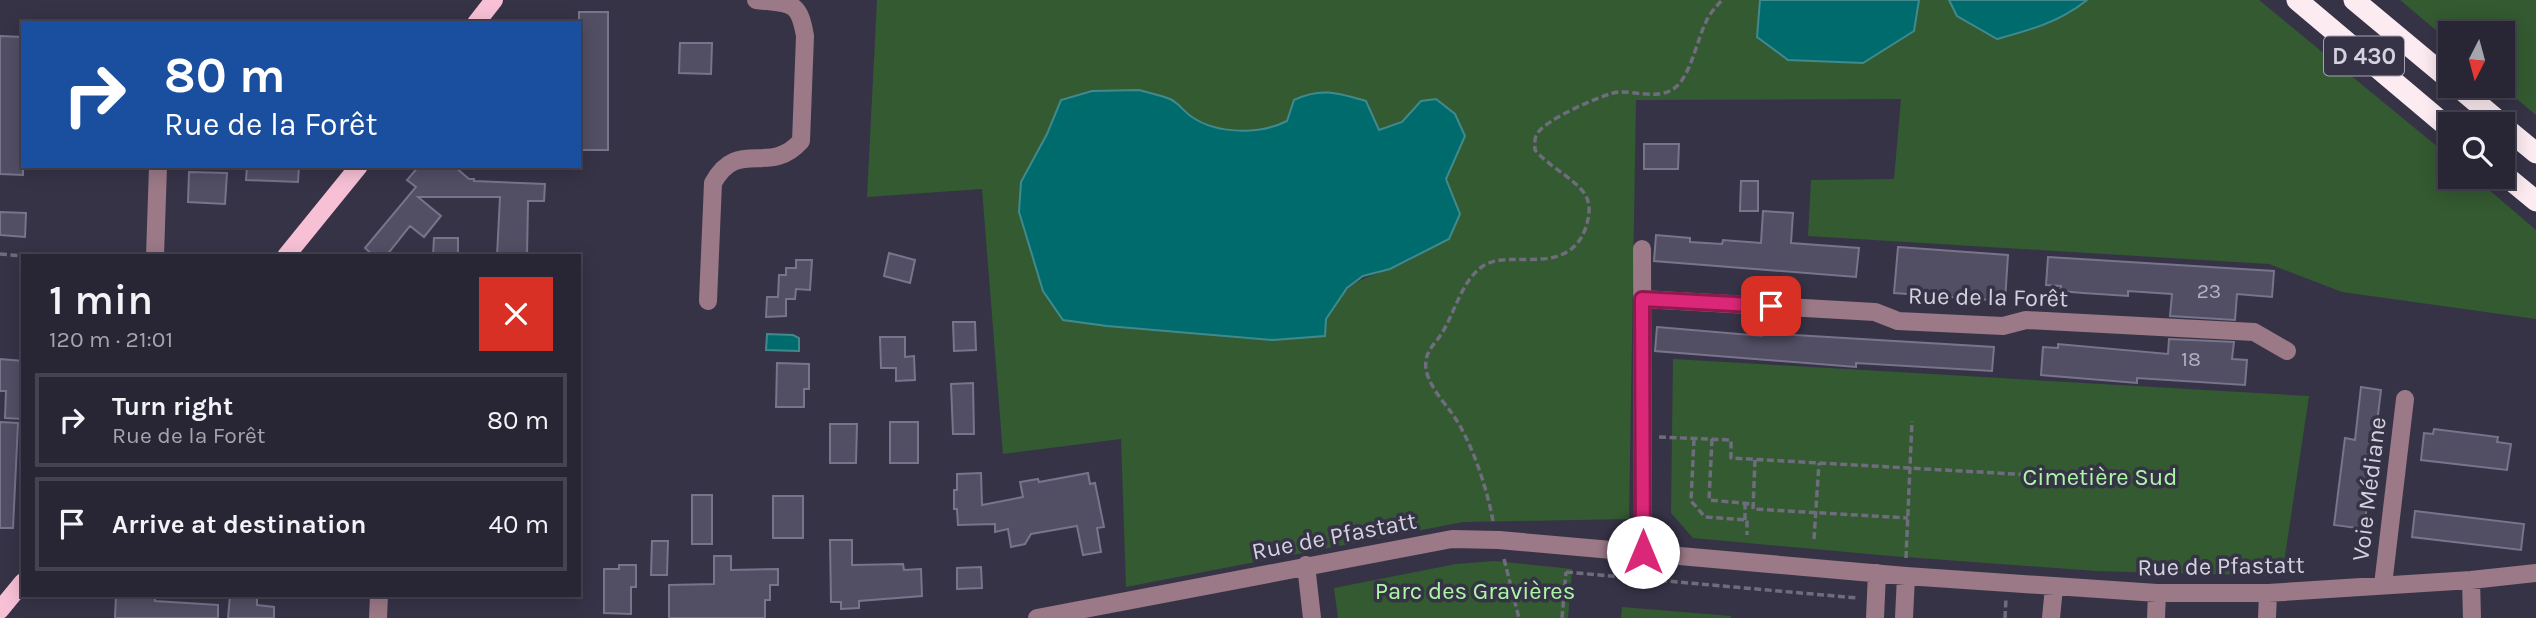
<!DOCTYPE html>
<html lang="en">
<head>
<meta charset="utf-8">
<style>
	:root { --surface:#282635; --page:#343241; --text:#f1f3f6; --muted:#a5a5ad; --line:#444350 }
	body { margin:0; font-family:Karla,sans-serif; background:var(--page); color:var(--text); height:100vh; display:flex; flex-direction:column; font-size:26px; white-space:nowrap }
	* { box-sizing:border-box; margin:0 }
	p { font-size:23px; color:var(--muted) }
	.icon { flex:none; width:38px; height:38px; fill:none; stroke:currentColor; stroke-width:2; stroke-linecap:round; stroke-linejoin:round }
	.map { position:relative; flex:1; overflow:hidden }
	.panel { position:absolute; left:21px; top:254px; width:560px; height:343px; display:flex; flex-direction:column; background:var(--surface); border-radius:0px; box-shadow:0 4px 18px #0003,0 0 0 2px var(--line) }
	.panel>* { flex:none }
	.banner { position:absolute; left:21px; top:21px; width:560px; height:147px; border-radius:0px; box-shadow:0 4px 18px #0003,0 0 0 2px var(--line); background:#1a4fa0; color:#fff; overflow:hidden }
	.needle { width:46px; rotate:186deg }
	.buttons { position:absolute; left:2438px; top:21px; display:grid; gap:14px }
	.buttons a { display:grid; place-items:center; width:77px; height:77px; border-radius:0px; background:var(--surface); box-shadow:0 4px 18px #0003,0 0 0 2px var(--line); font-size:35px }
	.pin { position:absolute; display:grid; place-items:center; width:60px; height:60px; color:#fff; margin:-30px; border-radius:14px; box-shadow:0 4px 10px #0006 }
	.me { position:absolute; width:77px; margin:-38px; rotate:0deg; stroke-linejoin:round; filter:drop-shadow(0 0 5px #0008) }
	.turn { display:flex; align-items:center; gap:24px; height:147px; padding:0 28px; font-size:32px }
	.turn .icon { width:91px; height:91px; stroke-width:2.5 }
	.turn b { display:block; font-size:49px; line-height:60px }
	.round { display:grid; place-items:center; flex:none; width:74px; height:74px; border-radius:0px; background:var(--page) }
	.overview { display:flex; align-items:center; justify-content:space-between; height:119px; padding:0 28px }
	h1 { font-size:42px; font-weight:600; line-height:52px }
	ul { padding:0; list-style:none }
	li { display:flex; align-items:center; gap:21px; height:94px; margin:0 14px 10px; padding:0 14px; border:4px solid var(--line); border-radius:0px }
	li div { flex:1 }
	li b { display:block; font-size:26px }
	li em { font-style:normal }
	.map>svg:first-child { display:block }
	.green { fill:#345a31; fill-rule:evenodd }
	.water { fill:#006b6c; stroke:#408a8e; stroke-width:2 }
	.building { fill:#524e64; stroke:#77748b; stroke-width:2 }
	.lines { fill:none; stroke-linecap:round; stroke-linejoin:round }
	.path { stroke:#6f6c7d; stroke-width:3.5; stroke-dasharray:7 3.5; stroke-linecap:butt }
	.minor { stroke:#9b7986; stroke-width:18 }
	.major { stroke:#f7c0d5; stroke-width:18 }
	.highway { stroke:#fcebf1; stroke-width:21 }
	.route-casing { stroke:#8e194d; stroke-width:18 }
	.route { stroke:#db2777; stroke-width:12 }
	.labels { text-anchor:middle; stroke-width:7; stroke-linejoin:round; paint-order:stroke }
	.number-label { font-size:21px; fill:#b4b1c0 }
	.shield { fill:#363347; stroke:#a5a2b1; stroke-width:2 }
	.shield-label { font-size:23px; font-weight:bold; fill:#d4d2df }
	.street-label { font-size:24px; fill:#d4d2df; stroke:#363347 }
	.park-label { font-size:24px; fill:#acf7a6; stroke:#363347 }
</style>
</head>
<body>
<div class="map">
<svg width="2536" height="618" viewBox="0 0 2536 618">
	<rect width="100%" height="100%" fill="#363347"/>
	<path class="green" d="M877,0h883l-3,37 31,23 74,3 52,-32 5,-31h30l8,16 112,-2 18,-14h172l191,157v20h24l62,53v89l-194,-27 -73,-28 -461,-28 3,-56 83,-1 7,-80 -265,1 -7,419 -166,3 -337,65 -5,-148 -118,15 -21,-265 -115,8zM1062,100h110c7,6 14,14 22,18 27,15 65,17 93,3l7,-21 85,30 23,-8 19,-21 35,55 -10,23 14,35c-14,14 -30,35 -48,45 -44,24 -57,9 -86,60l-156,11 -63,-4 -44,-6 -16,-186z
		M2400,0h136v115l-35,-29 1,-53h-52v9z
		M1673,359l636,37 -27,180 -186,-5 -205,-15 -198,-18 -22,-25z
		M1494,561l78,8 -4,49h-230l-4,-30 122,-24z
		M1622,607l109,9v2h-110z"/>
	<path class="water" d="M1760,0h159l-5,31 -51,32 -75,-3 -31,-23z
		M1949,0h138c-27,22 -57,30 -90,39l-40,-23z
		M1139,90c10,3 22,5 31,9 9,4 14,13 22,18 25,17 67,18 95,4l7,-21c27,-13 44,-7 72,1l13,29 23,-8 19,-21 15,-2 19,15 10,22 -19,43 14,35 -11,25 -59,30 -27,7 -16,12 -21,31 -1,17 -52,4 -166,-14 -44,-6 -20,-29 -24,-79 2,-30 26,-48 14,-34 31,-9z
		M767,334l26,1 6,3v13l-33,-1z"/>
	<path class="building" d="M579,12h29v138h-29z
		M0,36l23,1v138l-23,-1z
		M680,43h32l-1,31 -32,-1z
		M1644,144h35l-1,25h-34z
		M247,166h52l-1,16 -52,-2z
		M419,166h35l15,13h5v2l71,3 -1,17h-16l-1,55h-30l3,-59h-82l23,19 -17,21 -14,-11 -24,30h-12l-9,-8 51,-61 -9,-7z
		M189,172l38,1 -2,31 -37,-2z
		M1741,181h17v30h-18z
		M1763,211l30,2 -2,30 68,5 -3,29 -202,-16 2,-26 34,3v4l32,2 1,-4 38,3z
		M0,212l26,1 -1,24 -25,-2z
		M434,238h24v18h-25z
		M1898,247l110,8 -3,46 -111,-8z
		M889,253l26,7 -5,23 -26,-7z
		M2048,257l226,14 -2,26 -35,-3 -2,26 -65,-4 2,-22 -44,-3v5l-45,-3 -23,-2 1,-5 -15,-1z
		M796,260h16l-2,30 -14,-1 -1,10h-9v17l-20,1 1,-20h11l1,-22h7v-7h10z
		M953,322h22l1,28 -22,1z
		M1657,327l105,9v-3l232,14 -2,24 -136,-8v4l-201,-16z
		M880,337h25v20l9,-1 1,24 -19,1v-13h-15z
		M2169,339l65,3 -2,17 15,1 -2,25 -108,-7v5l-96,-8 2,-28 15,1v-4l110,10z
		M0,359l23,2v58l-18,-1 1,-27h-6z
		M777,363l32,1v25h-5v18h-28z
		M973,383l1,51h-21l-2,-50z
		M2361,387l20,3 -17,139 -30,-4 11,-87 10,2z
		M0,422l18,1 -5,105h-13z
		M890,422h28v41h-28z
		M830,424h27l-1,39h-26z
		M2434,429l64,8 -1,5 14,2 -4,26 -86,-10 3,-27 9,1z
		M981,473l1,32 41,-8 -3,-15 18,-3 1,3 49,-9 2,11 5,-1 9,44 -7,1 4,24 -18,3 -6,-29 -46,8 -6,10 -14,3 -3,-18 -13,3v-8l-37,1 -1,-16h-3v-19h3v-16z
		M692,495h20v49h-20z
		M773,496h30v42h-30z
		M2415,511l109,13 -3,26 -109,-13z
		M830,540h22v25l51,-1 1,6 17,-1 1,27 -63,5v7l-18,1v-7h-10z
		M652,541h16l-1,34h-16z
		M714,556h17v14l47,-1v16h-8v15h-5v18h-96v-33l45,-1z
		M619,565h17v22h-5v27l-27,-1v-44h15z
		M981,567l1,21 -25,1v-21z
		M116,595h39v6l63,4v13h-103z
		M230,595h27v10l17,2v11h-46z"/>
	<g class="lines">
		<path class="path" d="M0,254l23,2
			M1659,437l72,3v18l443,25
			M1694,439l-3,62 14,16 42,3v15
			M1712,439l-3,61 44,4
			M1755,460l-2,49 155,9
			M1745,520v-17
			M1493,521c-6,-33 -22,-82 -42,-109 -10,-13 -28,-34 -25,-51 1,-12 10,-18 16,-28 13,-21 20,-53 41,-67 27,-18 85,13 103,-39 3,-10 5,-21 0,-31 -10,-17 -37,-29 -51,-46 0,-5 -1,-12 2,-16 7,-14 66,-40 81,-42 19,-1 43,9 59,-6 14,-13 20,-46 29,-64 3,-8 10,-15 16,-22
			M1814,539l5,-76
			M1906,558l6,-137
			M1504,559l15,59
			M1566,572l291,26
			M1562,618l4,-46
			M2005,618l1,-19"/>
		<path class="minor" d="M1642,249l1,303
			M155,256l3,-90
			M1642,299l233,13 23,9 105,5 23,-6 228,12 33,19
			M708,301l5,-118c25,-46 56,-6 88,-42l4,-105c-6,-36 -14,-32 -49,-36
			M1306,565l6,53
			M2471,580l1,38
			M2383,585l22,-186
			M378,618l1,-23
			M1037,618l415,-79 47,1 407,36 251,17h111l203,-13 65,-7
			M1875,618l2,-45
			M1904,618l2,-42
			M2051,618l3,-31
			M2156,618l1,-25
			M2267,618l1,-25"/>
		<path class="major" d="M476,23l18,-23
			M286,256l73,-90
			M0,610l23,-28"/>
		<path class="highway" d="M2297,0l153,129
			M2354,0l96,80
			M2457,86l45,38
			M2502,125l34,28
			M2502,173l34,28"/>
	</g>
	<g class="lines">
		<defs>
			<path id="route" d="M1643,552l-1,-253 129,7"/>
		</defs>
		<use href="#route" class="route-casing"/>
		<use href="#route" class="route"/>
	</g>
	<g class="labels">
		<g class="number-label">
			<text x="2209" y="298">23</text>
			<text x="2191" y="366">18</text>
		</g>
		<rect class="shield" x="2324" y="36.5" width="80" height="39" rx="5"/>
		<g class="shield-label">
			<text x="2364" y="64">D 430</text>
		</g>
		<g class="street-label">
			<text transform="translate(1988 297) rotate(1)" y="8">Rue de la Forêt</text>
			<text transform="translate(2369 489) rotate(-83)" y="8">Voie Médiane</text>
			<text transform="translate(1334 536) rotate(-11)" y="8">Rue de Pfastatt</text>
			<text transform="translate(2221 566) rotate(-1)" y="8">Rue de Pfastatt</text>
		</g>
		<g class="park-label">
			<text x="2100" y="485">Cimetière Sud</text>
			<text x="1475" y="599">Parc des Gravières</text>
		</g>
	</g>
</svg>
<div class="buttons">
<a><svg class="needle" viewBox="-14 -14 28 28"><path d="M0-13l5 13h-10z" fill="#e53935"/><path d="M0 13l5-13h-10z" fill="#a5a5ad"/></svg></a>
<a><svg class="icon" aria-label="search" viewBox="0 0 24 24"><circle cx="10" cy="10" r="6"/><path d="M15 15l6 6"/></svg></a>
</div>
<div class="pin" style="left:1771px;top:306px;background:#d93025"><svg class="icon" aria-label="arrive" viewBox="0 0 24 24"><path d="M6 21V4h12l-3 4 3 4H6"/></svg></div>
<svg class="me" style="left:1643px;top:552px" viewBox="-20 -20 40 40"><circle r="19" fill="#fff"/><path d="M0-13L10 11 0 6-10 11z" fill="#db2777"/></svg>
<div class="banner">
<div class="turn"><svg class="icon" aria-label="right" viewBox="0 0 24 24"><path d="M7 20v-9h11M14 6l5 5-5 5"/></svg><div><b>80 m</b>Rue de la Forêt</div></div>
</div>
<section class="panel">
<div class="overview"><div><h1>1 min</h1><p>120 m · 21:01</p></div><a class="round" style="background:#d93025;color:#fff"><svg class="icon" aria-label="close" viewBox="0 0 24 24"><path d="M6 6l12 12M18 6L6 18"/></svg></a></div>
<ul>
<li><svg class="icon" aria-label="right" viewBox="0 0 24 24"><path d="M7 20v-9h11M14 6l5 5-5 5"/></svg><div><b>Turn right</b><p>Rue de la Forêt</p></div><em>80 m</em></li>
<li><svg class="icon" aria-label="arrive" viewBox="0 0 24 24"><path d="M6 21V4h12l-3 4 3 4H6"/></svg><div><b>Arrive at destination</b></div><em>40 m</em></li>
</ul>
</section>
</div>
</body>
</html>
